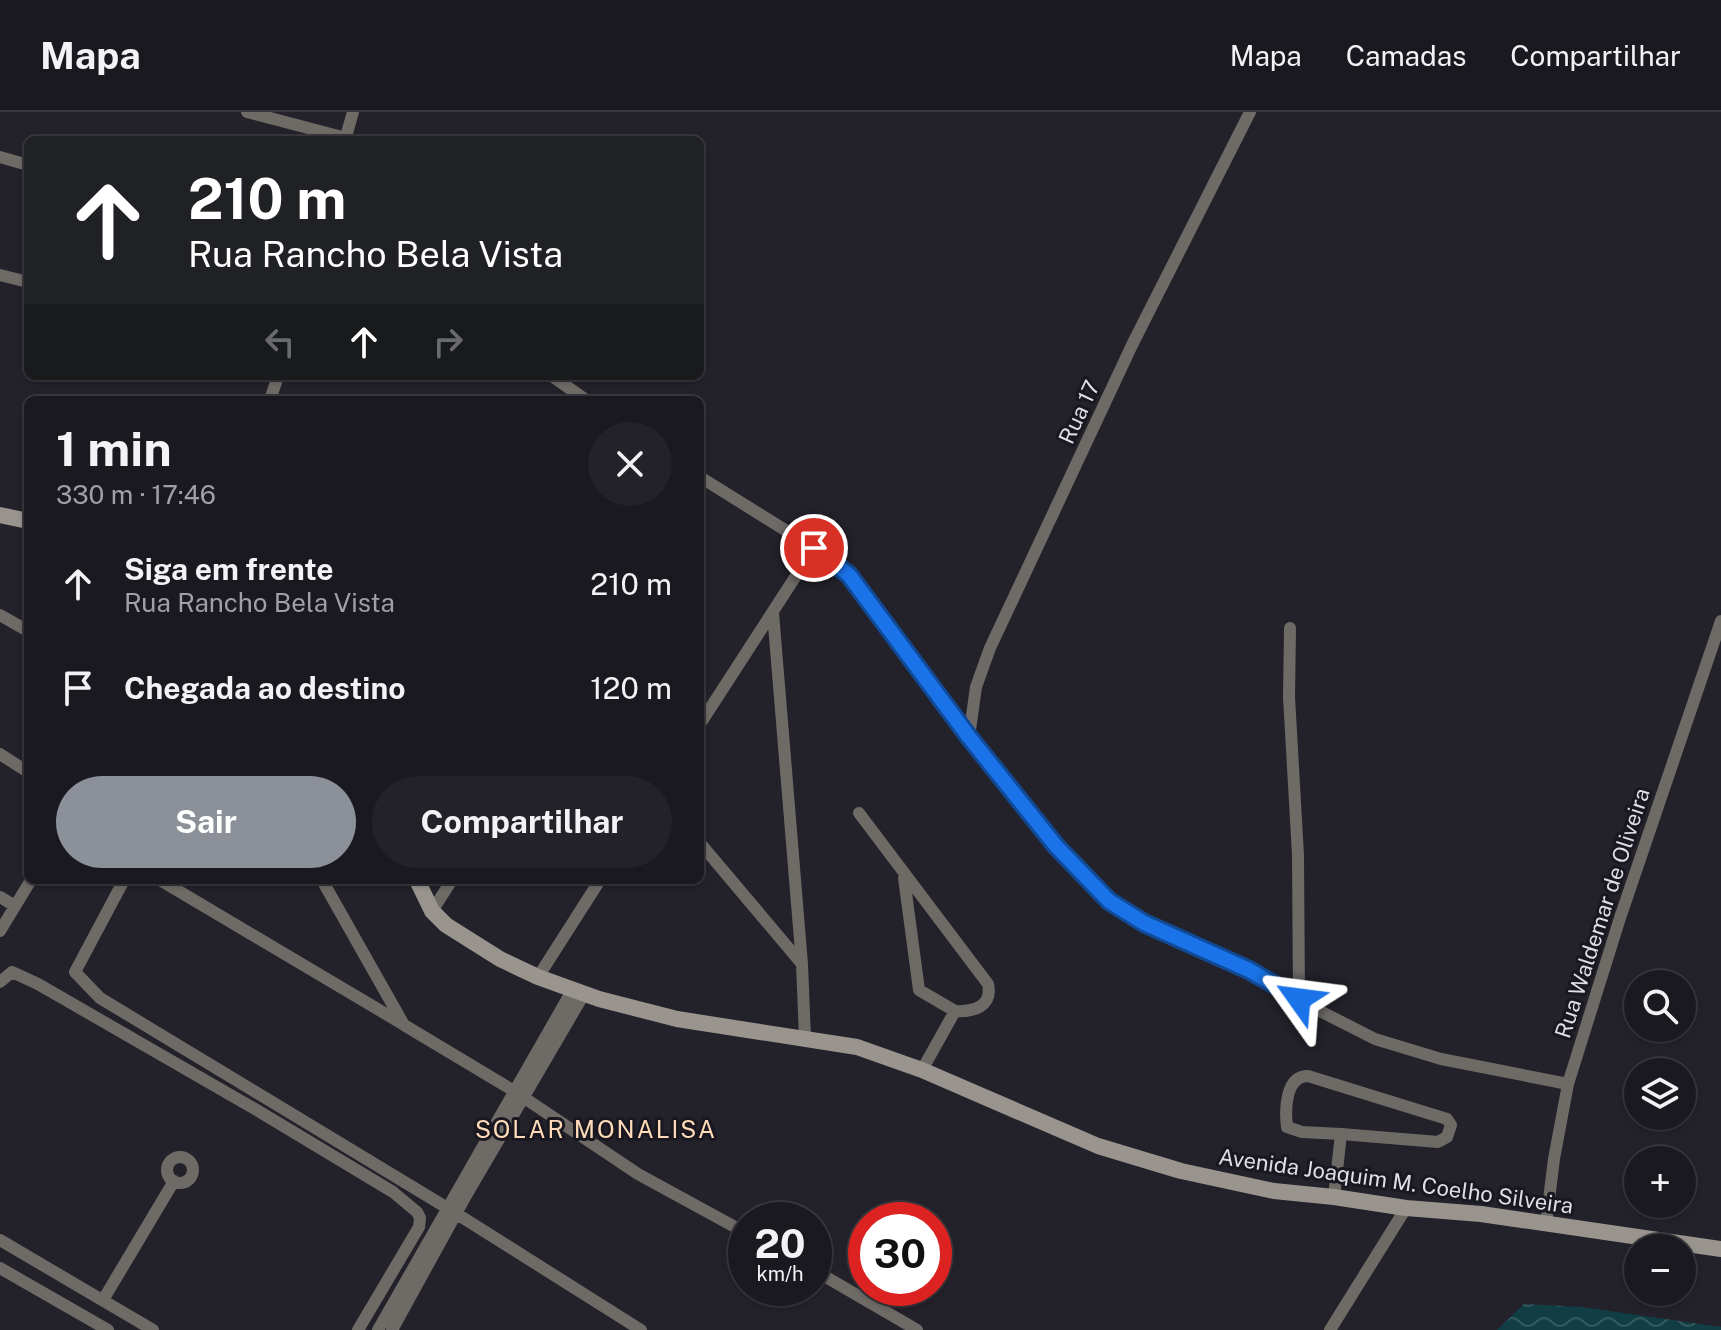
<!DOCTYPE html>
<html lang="pt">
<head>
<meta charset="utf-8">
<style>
	:root { --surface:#1a1920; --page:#232229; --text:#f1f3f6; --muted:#9fa0a5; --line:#38383e; --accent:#8c9099 }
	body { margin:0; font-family:"Public Sans",sans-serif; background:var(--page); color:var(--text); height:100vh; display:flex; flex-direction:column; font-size:30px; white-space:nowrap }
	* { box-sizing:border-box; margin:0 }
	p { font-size:26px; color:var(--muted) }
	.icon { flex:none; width:44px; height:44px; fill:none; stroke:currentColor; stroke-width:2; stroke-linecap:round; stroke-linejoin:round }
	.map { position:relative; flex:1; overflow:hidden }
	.side { position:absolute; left:24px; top:284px; width:680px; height:488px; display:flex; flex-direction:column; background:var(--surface); border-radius:12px; box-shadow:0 2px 6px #0004,0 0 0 2px var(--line) }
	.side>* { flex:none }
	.guide { position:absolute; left:24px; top:24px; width:680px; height:244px; border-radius:12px; box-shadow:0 2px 6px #0004,0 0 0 2px var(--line); background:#202124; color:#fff; overflow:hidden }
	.controls { position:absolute; left:1624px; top:858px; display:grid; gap:16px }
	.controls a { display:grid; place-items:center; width:72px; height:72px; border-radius:50%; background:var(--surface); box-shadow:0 2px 6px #0004,0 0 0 2px var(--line); font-size:40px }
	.speed { position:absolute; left:728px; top:1090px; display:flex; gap:16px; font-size:40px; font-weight:700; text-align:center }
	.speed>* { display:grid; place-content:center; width:104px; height:104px; border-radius:50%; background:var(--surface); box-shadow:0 2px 6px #0004,0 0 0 2px var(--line); line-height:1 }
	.speed small { font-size:20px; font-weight:400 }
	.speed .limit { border:12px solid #d22; background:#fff; color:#111 }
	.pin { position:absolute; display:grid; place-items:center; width:68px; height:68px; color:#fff; margin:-34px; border:4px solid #fff; border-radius:50%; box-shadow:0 2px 8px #0007 }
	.me { position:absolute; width:88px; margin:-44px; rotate:301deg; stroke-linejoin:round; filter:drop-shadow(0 0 6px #0008) }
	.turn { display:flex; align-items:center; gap:28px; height:168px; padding:0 32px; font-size:36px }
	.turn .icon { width:104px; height:104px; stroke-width:2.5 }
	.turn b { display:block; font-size:56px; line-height:68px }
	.lanes { display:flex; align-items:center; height:76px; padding:0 32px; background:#0003; justify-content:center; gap:40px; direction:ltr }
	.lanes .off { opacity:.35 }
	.round { display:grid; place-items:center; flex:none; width:84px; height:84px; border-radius:42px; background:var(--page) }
	.overview { display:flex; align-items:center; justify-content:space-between; height:136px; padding:0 32px }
	h1 { font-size:48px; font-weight:700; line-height:60px }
	.button { display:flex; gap:16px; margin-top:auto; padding:16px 32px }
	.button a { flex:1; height:92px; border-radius:48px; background:var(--accent); color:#fff; font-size:32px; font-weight:700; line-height:92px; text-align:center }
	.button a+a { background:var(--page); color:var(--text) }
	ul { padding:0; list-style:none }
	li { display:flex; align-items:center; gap:24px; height:104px; padding:0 32px }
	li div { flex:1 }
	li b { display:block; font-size:30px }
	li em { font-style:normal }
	header { display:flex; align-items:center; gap:48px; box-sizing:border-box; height:112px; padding:0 40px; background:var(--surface); border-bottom:2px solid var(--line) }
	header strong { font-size:38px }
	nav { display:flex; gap:44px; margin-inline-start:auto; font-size:28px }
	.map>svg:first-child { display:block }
	.water { fill:url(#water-waves) }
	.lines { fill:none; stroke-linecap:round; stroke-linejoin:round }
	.minor { stroke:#6e6b67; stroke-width:12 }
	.secondary { stroke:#99948e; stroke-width:16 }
	.route-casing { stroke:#114b97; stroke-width:20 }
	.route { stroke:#1a73e8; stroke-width:14 }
	.labels { text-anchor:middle; stroke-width:6; stroke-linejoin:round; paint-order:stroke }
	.street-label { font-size:22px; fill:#dfdee4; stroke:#191820 }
	.neighbourhood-label { font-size:24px; letter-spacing:2px; fill:#fedab8; stroke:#191820 }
</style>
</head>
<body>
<header>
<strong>Mapa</strong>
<nav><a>Mapa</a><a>Camadas</a><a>Compartilhar</a></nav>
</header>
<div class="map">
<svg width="1721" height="1218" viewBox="0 0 1721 1218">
	<defs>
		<pattern id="water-waves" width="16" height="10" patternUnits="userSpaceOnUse" patternTransform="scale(2)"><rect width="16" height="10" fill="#113e45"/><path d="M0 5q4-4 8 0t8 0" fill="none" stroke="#335960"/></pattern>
	</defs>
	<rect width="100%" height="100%" fill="#23212a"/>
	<path class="water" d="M1524,1192l58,3 139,20v3h-224z"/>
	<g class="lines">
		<path class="minor" d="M247,0l99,26
			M345,28l8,-28
			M0,45l28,8
			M0,163l28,7
			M552,264l34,24
			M270,288l8,-24
			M700,365l114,71 35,27 120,162 87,109 60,62 28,15 105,47 65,38 61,31 66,20 127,25
			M773,501l29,351 3,74
			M0,503l28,16
			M1290,516l-1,69 9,158 1,144
			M700,612l114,-176
			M969,625l7,-50 14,-39 143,-305 117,-231
			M0,642l28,18
			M859,701l129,171c5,23 -15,28 -33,27l-33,59
			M700,731l102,121
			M904,766l15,112 36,21
			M124,768l-49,92 25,26 349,211 192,121
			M160,768l241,143
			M322,768l82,145 110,66 124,83 108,59
			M0,785l15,9
			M432,799l20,-31
			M0,819l31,-51
			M538,865l62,-97
			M0,870l12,-10 26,12 222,128 133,80 24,20 3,6 -1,9 -61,103
			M167 1058a13 13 0 1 1 26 0a13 13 0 1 1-26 0Z
			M1334,1085l7,-63 97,8 9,-5 4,-12 -4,-6 -139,-43c-23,0 -23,34 -21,51l15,5 39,2
			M1546,1112l8,-65 14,-75 52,-166 101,-297
			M0,1128l153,90
			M0,1156l108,62
			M814,1158l103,60
			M103,1188l71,-119
			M378,1218l195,-341
			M392,1218l72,-131 120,-205
			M1330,1218l76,-122"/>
		<path class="secondary" d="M0,403l28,6
			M417,768l15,31 14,14 54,34 38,18 61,22 78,20 180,28 65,23 176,76 83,25 93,20 60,6 72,11 75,6 240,35"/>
	</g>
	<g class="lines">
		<defs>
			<path id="route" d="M814,436l35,27 120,162 87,109 53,55 35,22 105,47 50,29"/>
		</defs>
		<use href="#route" class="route-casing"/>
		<use href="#route" class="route"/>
	</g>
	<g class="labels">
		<g class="street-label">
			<text transform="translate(1079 300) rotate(-65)" y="8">Rua 17</text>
			<text transform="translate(1602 801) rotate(-72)" y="8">Rua Waldemar de Oliveira</text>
			<text transform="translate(1396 1069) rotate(8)" y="8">Avenida Joaquim M. Coelho Silveira</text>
		</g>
		<g class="neighbourhood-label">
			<text x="596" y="1026">SOLAR MONALISA</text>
		</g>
	</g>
</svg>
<div class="controls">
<a><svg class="icon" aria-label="search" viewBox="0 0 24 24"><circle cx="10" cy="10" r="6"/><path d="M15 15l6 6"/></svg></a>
<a><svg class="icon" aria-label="layers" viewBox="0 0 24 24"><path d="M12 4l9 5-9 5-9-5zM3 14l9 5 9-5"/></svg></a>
<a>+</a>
<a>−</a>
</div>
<div class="speed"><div>20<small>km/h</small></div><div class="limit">30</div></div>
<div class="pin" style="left:814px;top:436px;background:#d93025"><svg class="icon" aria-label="arrive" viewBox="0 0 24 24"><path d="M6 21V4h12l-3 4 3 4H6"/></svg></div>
<svg class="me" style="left:1299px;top:887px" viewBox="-20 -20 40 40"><path d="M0-17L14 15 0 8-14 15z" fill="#1a73e8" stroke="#fff" stroke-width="4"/></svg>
<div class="guide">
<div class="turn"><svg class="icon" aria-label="ahead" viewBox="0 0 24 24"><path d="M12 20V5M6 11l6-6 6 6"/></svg><div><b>210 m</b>Rua Rancho Bela Vista</div></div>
<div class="lanes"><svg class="icon off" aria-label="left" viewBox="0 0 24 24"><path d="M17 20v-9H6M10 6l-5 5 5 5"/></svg><svg class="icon" aria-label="ahead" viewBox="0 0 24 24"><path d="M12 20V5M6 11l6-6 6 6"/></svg><svg class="icon off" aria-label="right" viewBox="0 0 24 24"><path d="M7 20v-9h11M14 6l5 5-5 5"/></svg></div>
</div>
<section class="side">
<div class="overview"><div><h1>1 min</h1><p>330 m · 17:46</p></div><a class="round"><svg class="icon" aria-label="close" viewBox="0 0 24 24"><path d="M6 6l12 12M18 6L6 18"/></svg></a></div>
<ul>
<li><svg class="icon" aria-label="ahead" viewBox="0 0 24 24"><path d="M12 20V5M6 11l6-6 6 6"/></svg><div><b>Siga em frente</b><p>Rua Rancho Bela Vista</p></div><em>210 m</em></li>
<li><svg class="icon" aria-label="arrive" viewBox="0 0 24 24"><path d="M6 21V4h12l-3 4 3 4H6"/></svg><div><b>Chegada ao destino</b></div><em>120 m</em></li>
</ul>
<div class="button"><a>Sair</a><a>Compartilhar</a></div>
</section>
</div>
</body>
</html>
